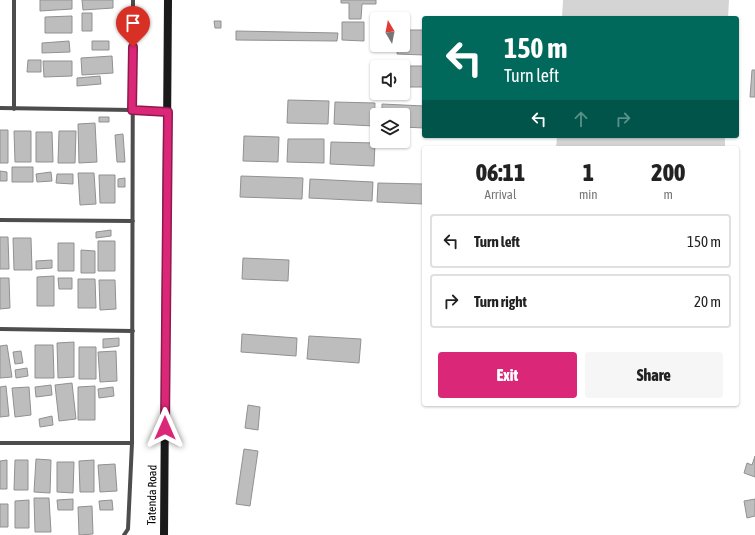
<!DOCTYPE html>
<html lang="en">
<head>
<meta charset="utf-8">
<style>
	:root { --surface:#fff; --page:#f6f6f6; --text:#222; --muted:#767676; --line:#e0e0e0; --accent:#db2777 }
	body { margin:0; font-family:"Asap Condensed",sans-serif; background:var(--page); color:var(--text); height:100vh; display:flex; flex-direction:column; font-size:15px; white-space:nowrap }
	* { box-sizing:border-box; margin:0 }
	p { font-size:13px; color:var(--muted) }
	.icon { flex:none; width:22px; height:22px; fill:none; stroke:currentColor; stroke-width:2; stroke-linecap:round; stroke-linejoin:round }
	.map { position:relative; flex:1; overflow:hidden }
	.panel { position:absolute; left:422px; top:146px; width:317px; height:260px; display:flex; flex-direction:column; background:var(--surface); border-radius:4px; box-shadow:0 1px 3px #0004 }
	.panel>* { flex:none }
	.guide { position:absolute; left:422px; top:16px; width:317px; height:122px; border-radius:4px; box-shadow:0 1px 3px #0004; background:#00695c; color:#fff; overflow:hidden }
	.needle { width:26px; rotate:350deg }
	.buttons { position:absolute; left:370px; top:12px; display:grid; gap:8px }
	.buttons a { display:grid; place-items:center; width:40px; height:40px; border-radius:4px; background:var(--surface); box-shadow:0 1px 3px #0004; font-size:20px }
	.pin { position:absolute; display:grid; place-items:center; width:34px; height:34px; color:#fff; margin:-41px -17px; border-radius:50% 50% 50% 0; rotate:-45deg; box-shadow:0 0 4px #0007 }
	.pin .icon { rotate:45deg }
	.me { position:absolute; width:44px; margin:-22px; rotate:0deg; stroke-linejoin:round; filter:drop-shadow(0 0 3px #0008) }
	.turn { display:flex; align-items:center; gap:14px; height:84px; padding:0 16px; font-size:18px }
	.turn .icon { width:52px; height:52px; stroke-width:2.5 }
	.turn b { display:block; font-size:28px; line-height:34px }
	.lanes { display:flex; align-items:center; height:38px; padding:0 16px; background:#0003; justify-content:center; gap:20px; direction:ltr }
	.lanes .off { opacity:.35 }
	.eta { display:flex; justify-content:space-evenly; align-items:center; height:68px; text-align:center }
	.eta b { font-size:24px; font-weight:800; line-height:28px }
	.action { display:flex; gap:8px; margin-top:auto; padding:8px 16px }
	.action a { flex:1; height:46px; border-radius:4px; background:var(--accent); color:#fff; font-size:16px; font-weight:800; line-height:46px; text-align:center }
	.action a+a { background:var(--page); color:var(--text) }
	ul { padding:0; list-style:none }
	li { display:flex; align-items:center; gap:12px; height:54px; margin:0 8px 6px; padding:0 8px; border:2px solid var(--line); border-radius:4px }
	li div { flex:1 }
	li b { display:block; font-size:15px }
	li em { font-style:normal }
	.map>svg:first-child { display:block }
	.green { fill:#d4d4d4 }
	.building { fill:#bdbdbd; stroke:#919191 }
	.lines { fill:none; stroke-linecap:round; stroke-linejoin:round }
	.street { stroke:#4d4d4d; stroke-width:4 }
	.secondary { stroke:#1a1a1a; stroke-width:8 }
	.route-casing { stroke:#8e194d; stroke-width:10 }
	.route { stroke:#db2777; stroke-width:7 }
	.labels { text-anchor:middle; stroke-width:4; stroke-linejoin:round; paint-order:stroke }
	.street-label { font-size:12px; fill:#000; stroke:#fff }
</style>
</head>
<body>
<div class="map">
<svg width="755" height="535" viewBox="0 0 755 535">
	<rect width="100%" height="100%" fill="#fff"/>
	<path class="green" d="M563,0h166l-1,18h-166z
		M557,136h168v12h-169z"/>
	<path class="building" d="M40,0h32v9l-32,2z
		M82,0h31v8l-30,2z
		M341,0h35v4h-14l-1,15h-12v-16h-8z
		M82,13h10v18h-10z
		M72,16v17h-27v-16z
		M214,21h7v7h-6z
		M342,22h22v19l-22,-1z
		M403,30h21v25l-27,-1 1,-9h5z
		M236,31l102,2 -1,8 -101,-1z
		M69,41l1,11 -28,1v-10z
		M92,41h17v9h-17z
		M112,56l1,17 -31,2 -1,-17z
		M28,60h13v12h-14z
		M43,61h29v15l-28,1z
		M397,66h27v21h-21v-20h-6z
		M752,70h3v27h-5z
		M100,76l1,8 -24,2v-8z
		M288,100l41,1 -1,23 -41,-1z
		M335,102l40,1 -1,23 -40,-2z
		M382,104l42,2v22l-21,-1v-12h-21z
		M99,117h10v5h-10z
		M95,123l2,39 -18,1 -1,-39z
		M0,130h8v33h-8z
		M14,131h17v31h-16z
		M59,131h17l-1,32h-17z
		M36,132h16l1,30h-17z
		M123,134l2,28h-8l-2,-27z
		M244,136l35,1 -1,25 -35,-1z
		M288,139h36v24l-37,-1z
		M331,142l44,1 -1,23 -44,-2z
		M12,167h21v15h-21z
		M0,171l7,1v9h-7z
		M51,172l1,9 -15,1 -1,-8z
		M78,173h16l2,31 -16,1z
		M57,174h16v10l-17,-1z
		M99,175h16v28h-15z
		M241,176l62,2 -1,21 -62,-2z
		M125,178v9h-7v-8z
		M310,179l63,3 -1,19 -63,-3z
		M378,183l46,1v20l-47,-2z
		M111,230v6l-15,2v-6z
		M0,237h8l1,32h-9z
		M13,238h18l1,32h-18z
		M98,241h17v30h-17z
		M58,243h16v28h-16z
		M81,250l14,1v22h-14z
		M243,258l46,2 -1,21 -46,-2z
		M52,260v8l-16,1v-8z
		M54,276v30h-17v-29z
		M0,278h9l1,30 -10,1z
		M58,278h14v11h-13z
		M78,279h17l1,29h-18z
		M99,280h16l1,29 -16,1z
		M242,334l55,4 -1,18 -55,-4z
		M309,336l52,3 -2,24 -52,-4z
		M119,338v8l-16,2v-9z
		M74,342v35l-16,1 -1,-35z
		M7,345l5,32 -12,1v-32z
		M35,345h18l1,33h-19z
		M79,347h17v32h-17z
		M21,351l2,12 -8,1 -2,-12z
		M116,351l1,30 -17,1 -2,-30z
		M27,368l1,8 -12,2 -1,-8z
		M72,383l4,36 -17,2 -4,-36z
		M51,385l1,10 -16,2 -1,-10z
		M6,386l3,30 -9,1v-30z
		M95,386v34h-17v-33z
		M29,387l2,28 -16,2 -3,-29z
		M113,387l1,9 -15,2 -1,-9z
		M248,405l12,2 -2,23 -13,-2z
		M52,416l1,9 -13,2 -1,-8z
		M244,449l14,2 -8,55 -14,-2z
		M755,456v21l-11,-4 3,-10 5,2z
		M36,459l15,1 -1,33 -16,-1z
		M7,460v29h-7v-28z
		M15,460h13v30h-14z
		M94,460v32h-14l-1,-31z
		M57,462h17l-1,31 -16,-1z
		M115,464l2,27 -17,1 -2,-27z
		M34,498h15l2,34h-16z
		M73,499v11h-15l-1,-10z
		M755,499v17l-8,2 -3,-17z
		M29,500v28h-14v-27z
		M112,500l1,10h-13l-1,-9z
		M0,504h8v23h-8z
		M92,506l1,28 -14,1 -1,-28z"/>
	<g class="lines">
		<path class="street" d="M14,0v109
			M0,108l132,2 36,2
			M0,220l133,1
			M0,329l133,2
			M0,443h132
			M124,535l4,-6 4,-86 1,-443"/>
		<path class="secondary" d="M164,535l4,-535"/>
	</g>
	<g class="lines">
		<defs>
			<path id="route" d="M133,47l-1,63 36,2 -3,316"/>
		</defs>
		<use href="#route" class="route-casing"/>
		<use href="#route" class="route"/>
	</g>
	<g class="labels">
		<g class="street-label">
			<text transform="translate(152 495) rotate(-89)" y="4">Tatenda Road</text>
		</g>
	</g>
</svg>
<div class="buttons">
<a><svg class="needle" viewBox="-14 -14 28 28"><path d="M0-13l5 13h-10z" fill="#e53935"/><path d="M0 13l5-13h-10z" fill="#767676"/></svg></a>
<a><svg class="icon" aria-label="sound" viewBox="0 0 24 24"><path d="M4 9h4l5-4v14l-5-4H4zM17 9q2 3 0 6"/></svg></a>
<a><svg class="icon" aria-label="layers" viewBox="0 0 24 24"><path d="M12 4l9 5-9 5-9-5zM3 14l9 5 9-5"/></svg></a>
</div>
<div class="pin" style="left:133px;top:47px;background:#d93025"><svg class="icon" aria-label="arrive" viewBox="0 0 24 24"><path d="M6 21V4h12l-3 4 3 4H6"/></svg></div>
<svg class="me" style="left:165px;top:428px" viewBox="-20 -20 40 40"><path d="M0-17L14 15 0 8-14 15z" fill="#db2777" stroke="#fff" stroke-width="4"/></svg>
<div class="guide">
<div class="turn"><svg class="icon" aria-label="left" viewBox="0 0 24 24"><path d="M17 20v-9H6M10 6l-5 5 5 5"/></svg><div><b>150 m</b>Turn left</div></div>
<div class="lanes"><svg class="icon" aria-label="left" viewBox="0 0 24 24"><path d="M17 20v-9H6M10 6l-5 5 5 5"/></svg><svg class="icon off" aria-label="ahead" viewBox="0 0 24 24"><path d="M12 20V5M6 11l6-6 6 6"/></svg><svg class="icon off" aria-label="right" viewBox="0 0 24 24"><path d="M7 20v-9h11M14 6l5 5-5 5"/></svg></div>
</div>
<section class="panel">
<div class="eta">
<div><b>06:11</b><p>Arrival</p></div>
<div><b>1</b><p>min</p></div>
<div><b>200</b><p>m</p></div>
</div>
<ul>
<li><svg class="icon" aria-label="left" viewBox="0 0 24 24"><path d="M17 20v-9H6M10 6l-5 5 5 5"/></svg><div><b>Turn left</b></div><em>150 m</em></li>
<li><svg class="icon" aria-label="right" viewBox="0 0 24 24"><path d="M7 20v-9h11M14 6l5 5-5 5"/></svg><div><b>Turn right</b></div><em>20 m</em></li>
</ul>
<div class="action"><a>Exit</a><a>Share</a></div>
</section>
</div>
</body>
</html>
